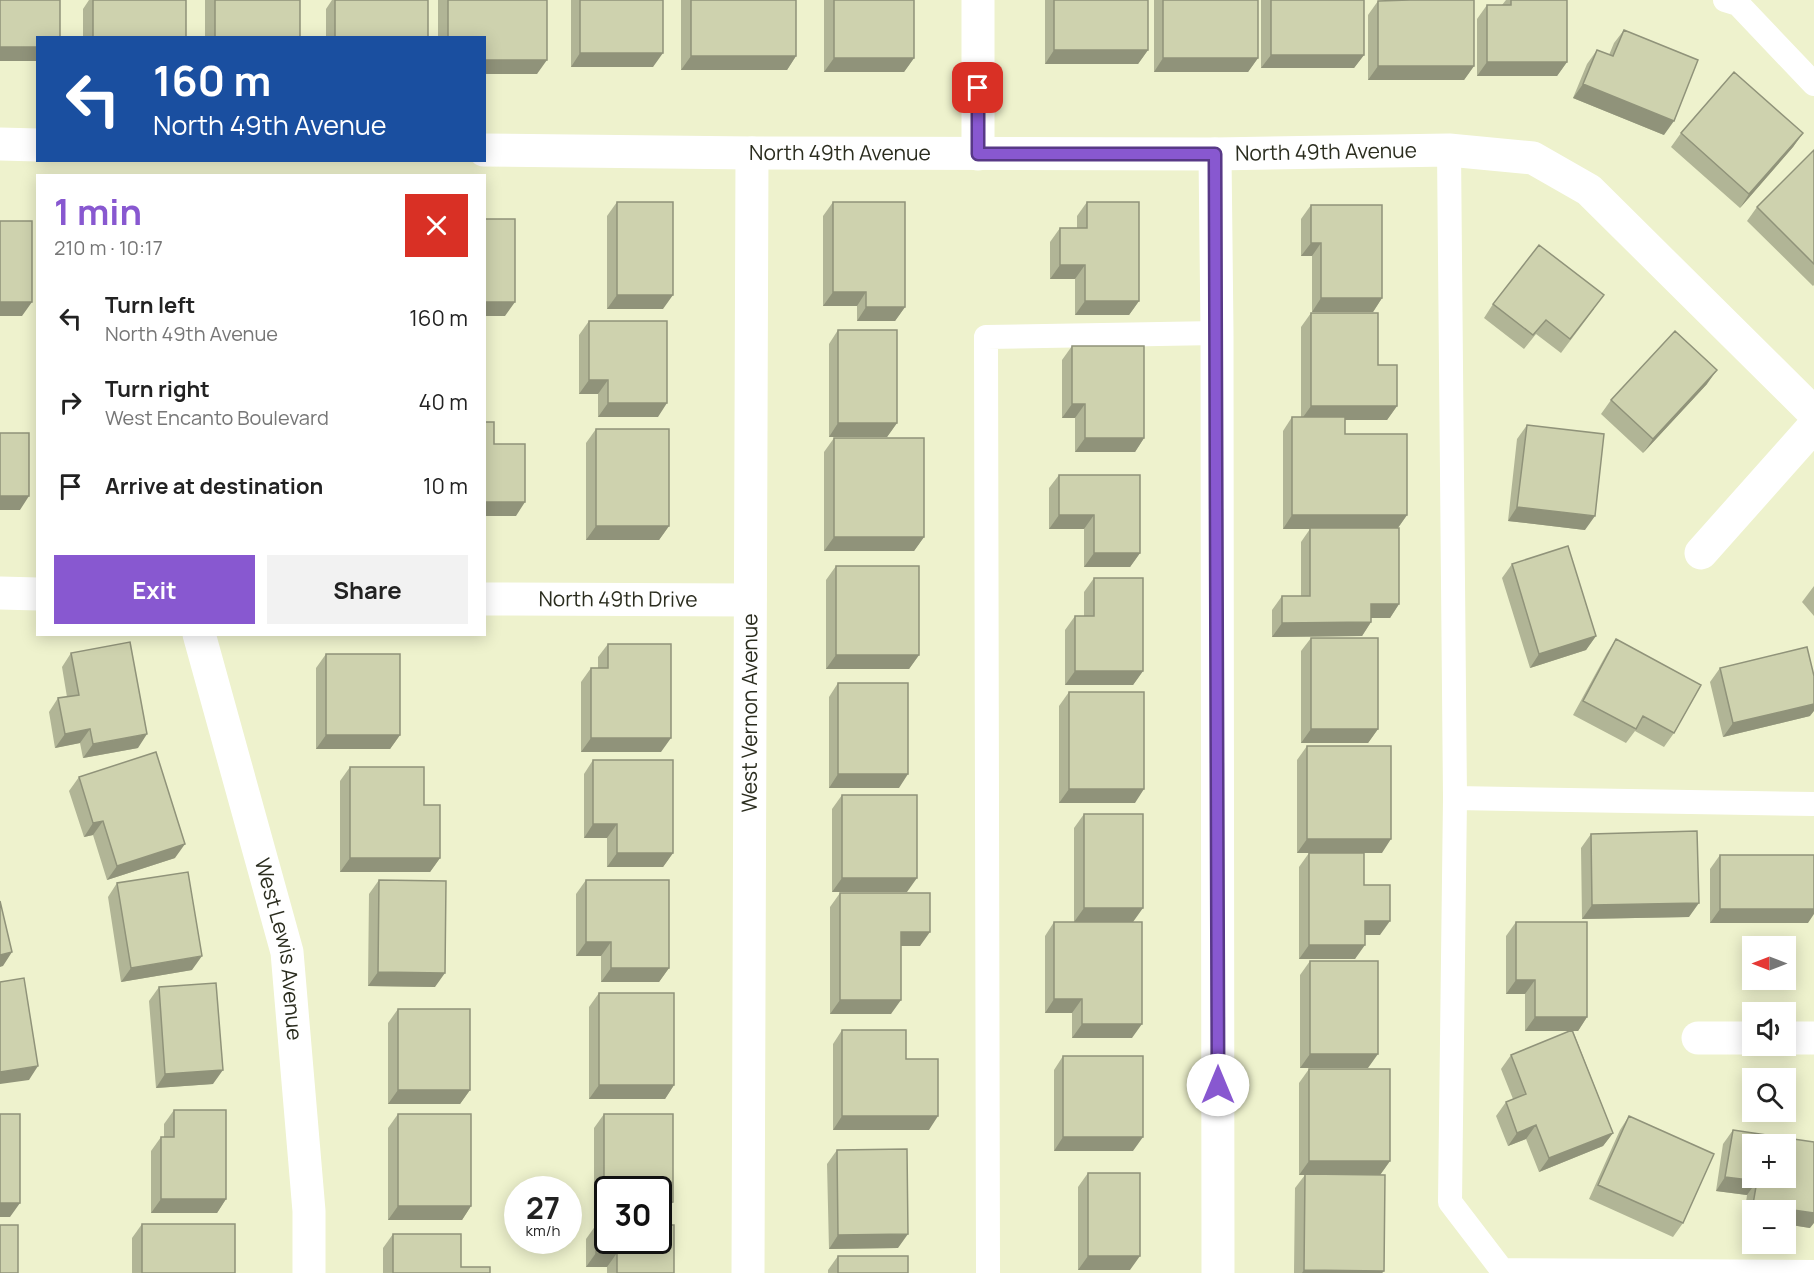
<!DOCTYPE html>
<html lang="en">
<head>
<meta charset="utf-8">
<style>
	:root { --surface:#fff; --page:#f2f2f2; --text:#222; --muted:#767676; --accent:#8858d0 }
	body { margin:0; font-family:Manrope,sans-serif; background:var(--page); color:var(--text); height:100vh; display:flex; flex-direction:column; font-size:22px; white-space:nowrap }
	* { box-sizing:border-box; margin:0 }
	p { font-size:20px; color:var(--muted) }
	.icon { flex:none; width:33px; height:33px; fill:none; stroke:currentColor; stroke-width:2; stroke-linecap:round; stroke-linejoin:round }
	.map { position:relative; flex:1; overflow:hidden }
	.sheet { position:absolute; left:36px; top:174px; width:450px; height:462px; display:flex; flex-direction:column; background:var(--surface); border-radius:0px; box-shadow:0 3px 15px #0003 }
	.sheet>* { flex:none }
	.hud { position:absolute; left:36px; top:36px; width:450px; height:126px; border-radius:0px; box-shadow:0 3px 15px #0003; background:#1a4fa0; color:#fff; overflow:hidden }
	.needle { width:39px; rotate:270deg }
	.buttons { position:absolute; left:1742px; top:936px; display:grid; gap:12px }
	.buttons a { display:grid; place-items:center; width:54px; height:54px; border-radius:0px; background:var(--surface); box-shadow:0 3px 15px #0003; font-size:30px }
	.speed { position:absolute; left:504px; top:1176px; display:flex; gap:12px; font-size:30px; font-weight:700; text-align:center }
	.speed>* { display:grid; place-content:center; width:78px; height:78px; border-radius:50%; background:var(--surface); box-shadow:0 3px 15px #0003; line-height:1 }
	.speed small { font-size:15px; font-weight:400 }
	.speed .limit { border:3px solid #111; border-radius:9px; background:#fff; color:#111 }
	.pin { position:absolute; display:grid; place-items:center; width:51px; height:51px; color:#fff; margin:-26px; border-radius:12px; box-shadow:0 3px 9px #0006 }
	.me { position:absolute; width:66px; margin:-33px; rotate:0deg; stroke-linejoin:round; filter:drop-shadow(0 0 4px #0008) }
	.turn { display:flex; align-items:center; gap:21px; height:126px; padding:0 18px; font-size:27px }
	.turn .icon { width:78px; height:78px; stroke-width:2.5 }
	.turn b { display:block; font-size:42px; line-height:51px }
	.round { display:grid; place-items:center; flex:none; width:63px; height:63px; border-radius:0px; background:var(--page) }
	.summary { display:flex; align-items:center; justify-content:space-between; height:102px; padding:0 18px }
	h1 { font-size:36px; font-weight:700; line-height:45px; color:var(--accent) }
	.action { display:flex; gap:12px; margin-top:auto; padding:12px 18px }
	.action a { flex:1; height:69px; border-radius:0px; background:var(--accent); color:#fff; font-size:24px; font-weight:700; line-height:69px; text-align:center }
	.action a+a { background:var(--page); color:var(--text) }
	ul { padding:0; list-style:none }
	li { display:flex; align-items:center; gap:18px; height:84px; padding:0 18px }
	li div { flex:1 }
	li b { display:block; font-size:22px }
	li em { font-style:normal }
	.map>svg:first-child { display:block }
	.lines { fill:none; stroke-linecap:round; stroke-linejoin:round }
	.service { stroke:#fff; stroke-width:24 }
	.minor { stroke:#fff; stroke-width:33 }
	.tertiary { stroke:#fff; stroke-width:33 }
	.wall { fill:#b1b596 }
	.shaded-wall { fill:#90937a }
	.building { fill:#ced2ae; stroke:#90937a; stroke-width:1.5; fill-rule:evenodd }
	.route-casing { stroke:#583987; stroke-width:15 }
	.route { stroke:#8858d0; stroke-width:10 }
	.labels { text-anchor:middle; stroke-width:6; stroke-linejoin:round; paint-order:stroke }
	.street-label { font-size:21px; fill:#2b2d1f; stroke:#fff }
</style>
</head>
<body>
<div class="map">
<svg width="1814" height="1273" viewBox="0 0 1814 1273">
	<rect width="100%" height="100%" fill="#eef2cd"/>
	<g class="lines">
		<path class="service" d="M1725,0l13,4 76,80
			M1449,150l6,648 -5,404 52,68 312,2
			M1455,798l359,6
			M988,1273l-2,-936 231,-4"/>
		<g class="minor">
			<path d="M0,144l38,1"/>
			<path id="s1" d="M484,150l268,3 463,1 234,-4 84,8 56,32 225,223"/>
			<path d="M1215,154l2,179 1,940"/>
			<path d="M1701,553l113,-127"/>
			<path d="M0,593l38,1"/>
			<path id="s2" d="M484,599l266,1"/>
			<path id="s3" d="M199,634l88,318 22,259v62"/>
			<path d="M1698,1038h54"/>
			<path d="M1785,1038h29"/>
			<path id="s4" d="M748,1273l4,-1120"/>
		</g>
		<path class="tertiary" d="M978,0v154"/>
	</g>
	<path class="wall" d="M89,0h97v38h-103v-29z
		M205,0h95v38h-95z
		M332,0h96v38h-102v-29z
		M438,0h109l-10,74h-53v-36h-46z
		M571,0h92l-10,67h-82z
		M681,0h115v56l-9,14h-106z
		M824,0h90v58l-10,14h-80z
		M1045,0h103v50l-10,14h-93z
		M1154,0h104v58l-10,14h-94z
		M1261,0h103v55l-10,13h-93z
		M1401,0h73v66l-10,14h-96v-65l10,-14z
		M1506,0h61v62l-10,14h-80v-57l10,-14h15z
		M1624,30l40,105 -91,-37 14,-34 10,-14 12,5 5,-12z
		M1681,133h122l-10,14 -53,61 -69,-61z
		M1814,150v135l-1,1 -66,-65 10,-14z
		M617,202l46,107h-56v-93z
		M833,202l72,105 -10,14h-38v-15h-34v-90z
		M1087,202l52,99 -10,14h-54v-36h-25v-37l10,-14h17v-12z
		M1311,205l71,93 -9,14h-61v-56h-11v-37z
		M1493,304l101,5 -33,44 -25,-19 -12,15 -40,-31z
		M1311,313l67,52 19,41 -10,14h-42v14l62,81 -9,13 1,76 -9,14h-19v4l-9,14 -90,1v-27l10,-14h19v-54l9,-13h-27v-98l9,-14h9v-90z
		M589,321l69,96h-60v-23h-19v-59z
		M838,330l59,93 -10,14h-58v-93z
		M1072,346l72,92 -9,14h-60v-34h-13v-58z
		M1707,384l-64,69 -42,-39 10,-14z
		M1527,425l58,105 -77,-9 9,-82z
		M596,429l73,97 -10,14h-73v-97z
		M834,438l90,99 -10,14h-90v-99z
		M1059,475l81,78 -10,14h-46v-38h-35v-41z
		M1512,564l84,72 -10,14 -56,18 -28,-90z
		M836,566l83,89 -10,14h-83v-89z
		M1094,578l49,93 -10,14h-68v-55l10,-14h9v-24z
		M1814,586v30l-12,-14z
		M1311,638l67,91 -10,14h-67v-92z
		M1616,639l58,94 -10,14 -29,-16 -9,12 -53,-28 34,-62z
		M608,644l53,108h-80v-70l10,-14h7v-11z
		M71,653l67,95 -55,10 -3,-15 -25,5 -6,-36 9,-14 9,-1 -5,-30z
		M326,654l74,81 -10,14h-74v-81z
		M1720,668l90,48 -87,21 -13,-55z
		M838,683l61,105h-70v-91z
		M1069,692l66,111h-76v-97z
		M1307,746l75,107h-85v-93z
		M593,760l80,93 -10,14h-56v-29h-23v-64z
		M350,767l74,38 16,53 -10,14h-90v-91z
		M79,777l96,81 -68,22 -14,-45 -9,2 -15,-46z
		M842,795l65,97h-75v-83z
		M1084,814l59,94 -69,14v-94z
		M1591,834l98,83 -107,2 -1,-71z
		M1309,853l55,32 16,50h-15l-10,24h-56v-92z
		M1720,855l88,68h-98v-54z
		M379,880l56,107 -67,-1 1,-92z
		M586,880l83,88 -10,14h-58v-26h-25v-62z
		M117,883l75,87 -71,12 -13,-85z
		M840,893l80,53h-19l-10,68h-61v-107z
		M1054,922l78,116h-60v-25h-27v-77z
		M1516,922l71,95 -9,14h-5l40,102 -10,13 -64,26 -13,-33 -18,7 -12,-30 10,-14 7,-3 -12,-30 10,-14 60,-24h-46v-37h-19v-58z
		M1310,961l58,107h-68v-93z
		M159,987l54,97 -57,4 -7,-87z
		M599,993l75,92 -9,14h-76v-92z
		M398,1009l72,81 -10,14h-72v-81z
		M842,1030l64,29 23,71h-96v-86z
		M1063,1056l70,95h-79v-81z
		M1309,1069l81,92 -10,14 4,96 -2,2h-88l1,-85 10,-13h-6v-92z
		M174,1110l52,89 -9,14h-66v-62l10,-14h3v-13z
		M398,1114l73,92 -9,14h-74v-92z
		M604,1114l69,88 -10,13h-69v-87z
		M1629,1116l54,107 -10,14 -84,-38 31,-69z
		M1733,1130l77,98 -25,-4v-14l-41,8 3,-23 -31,-4 7,-47z
		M837,1150l61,98 -69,1 -2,-85z
		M1088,1173l42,97h-52v-83z
		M142,1224l93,49h-103v-35z
		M596,1225l78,48h-67v-6h-21v-28z
		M393,1234l68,33 29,6h-107v-25z
		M838,1256l70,17h-80v-3z"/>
	<path class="shaded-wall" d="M0,47h38v14h-38z
		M1054,50h94l-10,14h-93z
		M580,53h83l-10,14h-82z
		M1271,55h93l-10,13h-93z
		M691,56h105l-9,14h-106z
		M834,58h80l-10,14h-80z
		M1163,58h95l-10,14h-94z
		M484,60h63l-10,14h-53z
		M1487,62h80l-10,14h-80z
		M1378,66h96l-10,14h-96z
		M1583,84l91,37 -10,14 -91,-37z
		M1803,133l-10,14 -53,61 9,-14z
		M1311,243h10l-9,13h-11z
		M1060,265h25l-10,14h-25z
		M833,292h33l-9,14h-34z
		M617,295h56l-10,14h-56z
		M1321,298h61l-9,14h-61z
		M1085,301h54l-10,14h-54z
		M0,302h32l-10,14h-22z
		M484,302h31l-10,14h-21z
		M866,307h39l-10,14h-38z
		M1717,370l-10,14 -64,69 10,-14z
		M589,380h19l-10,14h-19z
		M608,403h59l-9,14h-60z
		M1072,404h13l-10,14h-13z
		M1311,406h86l-10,14h-86z
		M838,423h59l-10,14h-58z
		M1085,438h59l-9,14h-60z
		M0,496h29l-9,14h-20z
		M484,502h41l-9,14h-32z
		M1517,507l78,9 -10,14 -77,-9z
		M1059,515h35l-10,14h-35z
		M1292,515h115l-10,14h-114z
		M596,526h73l-10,14h-73z
		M834,537h90l-10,14h-90z
		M1094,553h46l-10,14h-46z
		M1371,604h28l-9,14h-29z
		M1371,622l-9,14 -90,1 10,-14z
		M1596,636l-10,14 -56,18 9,-14z
		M836,655h83l-10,14h-83z
		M1075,671h68l-10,14h-68z
		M1814,704v7l-4,5 -87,21 10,-14z
		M90,729l-10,14 -25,5 10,-14z
		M1311,729h67l-10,14h-67z
		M147,734l-9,14 -55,10 10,-14z
		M326,735h74l-10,14h-74z
		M591,738h80l-10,14h-80z
		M838,774h70l-9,14h-70z
		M1069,789h75l-9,14h-76z
		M103,821l-10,14 -9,2 9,-14z
		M593,824h24l-10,14h-23z
		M1307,839h84l-9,14h-85z
		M185,844l-10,14 -68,22 10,-14z
		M617,853h56l-10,14h-56z
		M350,858h90l-10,14h-90z
		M842,878h75l-10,14h-75z
		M1699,903l-10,14 -107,2 10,-14z
		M1084,908h59l-10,14h-59z
		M1720,909h94v5l-6,9h-98z
		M1365,921h25l-10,14h-25z
		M901,932h29l-10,14h-29z
		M586,942h25l-10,14h-25z
		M1309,945h56l-10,14h-56z
		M12,952l-9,14 -3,1v-12z
		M202,956l-10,14 -71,12 10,-14z
		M611,968h58l-10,14h-58z
		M378,972l67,1 -10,14 -67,-1z
		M1516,980h19l-10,14h-19z
		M1054,999h28l-10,14h-27z
		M840,1000h61l-10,14h-61z
		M1535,1017h52l-9,14h-53z
		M1082,1024h60l-10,14h-60z
		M1310,1054h68l-10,14h-68z
		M38,1066l-9,14 -29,4v-12z
		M223,1070l-10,14 -57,4 9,-14z
		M599,1085h75l-9,14h-76z
		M398,1090h72l-10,14h-72z
		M842,1116h96l-9,14h-96z
		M1536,1125l-10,14 -18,7 9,-13z
		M1613,1133l-10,13 -64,26 10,-14z
		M1063,1137h80l-10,14h-79z
		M1309,1161h81l-10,14h-81z
		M1725,1177l32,4 -10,14 -31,-4z
		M161,1199h65l-9,14h-66z
		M604,1202h4v13h-14z
		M658,1202h15l-10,13h-5z
		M0,1203h20l-10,14h-10z
		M1753,1204l61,9v10l-4,5 -25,-4v-14h-33v9l-8,-1z
		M398,1206h73l-9,14h-74z
		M908,1234l-10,14 -69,1 9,-14z
		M596,1253h21l-10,14h-21z
		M1088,1256h52l-10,14h-52z
		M1304,1270l80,1 -2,2h-80z"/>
	<path class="building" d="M0,0h60v38h-22v9h-38z
		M93,0h93v38h-93z
		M215,0h85v38h-85z
		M335,0h93v38h-93z
		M448,0h99v60h-63v-22h-36z
		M580,0h83v53h-83z
		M691,0h105v56h-105z
		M834,0h80v58h-80z
		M1054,0h94v50h-94z
		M1163,0h95v58h-95z
		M1271,0h93v55h-93z
		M1410,0h64v66h-96v-65z
		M1511,0h56v62h-80v-57h24z
		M1624,30l74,30 -24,61 -91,-37 14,-34 16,6z
		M1734,72l69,61 -54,61 -68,-61z
		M1814,150v114l-57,-57z
		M617,202h56v93h-56z
		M833,202h72v105h-39v-15h-33z
		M1087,202h52v99h-54v-36h-25v-37h27z
		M1311,205h71v93h-61v-55h-10z
		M484,219h31v83h-31z
		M0,221h32v81h-32z
		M1539,245l65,50 -34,44 -24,-19 -13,15 -40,-31z
		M1311,313h67v52h19v41h-86z
		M589,321h78v82h-59v-23h-19z
		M838,330h59v93h-59z
		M1675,331l42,39 -64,69 -42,-39z
		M1072,346h72v92h-59v-34h-13z
		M1292,417h53v17h62v81h-115z
		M484,422h10v22h31v58h-41z
		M1527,425l77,9 -9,82 -78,-9z
		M596,429h73v97h-73z
		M0,433h29v63h-29z
		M834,438h90v99h-90z
		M1059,475h81v78h-46v-38h-35z
		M1310,528h89v76h-28v18l-89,1v-27h28z
		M1568,546l28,90 -57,18 -27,-90z
		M836,566h83v89h-83z
		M1094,578h49v93h-68v-55h19z
		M1311,638h67v91h-67z
		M1616,639l85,46 -27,48 -31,-17 -7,13 -53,-28z
		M130,642l17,92 -54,10 -3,-15 -25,5 -7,-36 21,-3 -8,-42z
		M608,644h63v94h-80v-70h17z
		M1807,647l7,29v28l-81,19 -13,-55z
		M326,654h74v81h-74z
		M838,683h70v91h-70z
		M1069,692h75v97h-75z
		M1307,746h84v93h-84z
		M156,752l29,92 -68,22 -14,-45 -10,2 -14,-46z
		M593,760h80v93h-56v-29h-24z
		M350,767h74v38h16v53h-90z
		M842,795h75v83h-75z
		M1084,814h59v94h-59z
		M1697,831l2,72 -107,2 -1,-71z
		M1309,853h55v32h26v36h-25v24h-56z
		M1720,855h94v54h-94z
		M188,872l14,84 -71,12 -14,-85z
		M379,880l67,1 -1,92 -67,-1z
		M586,880h83v88h-58v-26h-25z
		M840,893h90v39h-29v68h-61z
		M0,901l12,51 -12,3z
		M1054,922h88v102h-60v-25h-28z
		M1516,922h71v95h-52v-37h-19z
		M1310,961h68v93h-68z
		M24,978l14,88 -38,6v-90z
		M216,983l7,87 -58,4 -6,-87z
		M599,993h75v92h-75z
		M398,1009h72v81h-72z
		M842,1030h64v29h32v57h-96z
		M1572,1030l41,103 -64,25 -13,-33 -19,8 -11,-31 20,-8 -15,-39z
		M1063,1056h80v81h-80z
		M1309,1069h81v92h-81z
		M174,1110h52v89h-65v-62h13z
		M0,1114h20v89h-20z
		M398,1114h73v92h-73z
		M604,1114h69v88h-15v-12h-50v12h-4z
		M1629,1116l85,38 -31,69 -85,-38z
		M1733,1130l81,12v71l-61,-9 4,-23 -32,-4zM1752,1144h33v34h-33z
		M907,1149l1,85 -70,1 -1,-85z
		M1088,1173h52v83h-52z
		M1305,1174l80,1 -1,96 -80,-1z
		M142,1224h93v49h-93z
		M0,1225h18v48h-18z
		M596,1225h12v15h50v-15h16v48h-57v-20h-21z
		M393,1234h68v33h29v6h-97z
		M838,1256h70v17h-70z"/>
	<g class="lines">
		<defs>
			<path id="route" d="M978,88v66h237l3,931"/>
		</defs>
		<use href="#route" class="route-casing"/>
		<use href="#route" class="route"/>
	</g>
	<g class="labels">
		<g class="street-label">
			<text dy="7" stroke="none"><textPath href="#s1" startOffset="842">North 49th Avenue</textPath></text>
			<text dy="7" stroke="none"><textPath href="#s1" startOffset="356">North 49th Avenue</textPath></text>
			<text dy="7" stroke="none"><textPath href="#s2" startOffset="134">North 49th Drive</textPath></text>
			<text dy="7" stroke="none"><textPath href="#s4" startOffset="560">West Vernon Avenue</textPath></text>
			<text dy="7" stroke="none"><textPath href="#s3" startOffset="326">West Lewis Avenue</textPath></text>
		</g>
	</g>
</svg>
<div class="buttons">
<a><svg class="needle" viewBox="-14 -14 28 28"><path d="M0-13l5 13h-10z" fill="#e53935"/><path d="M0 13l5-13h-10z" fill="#767676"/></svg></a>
<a><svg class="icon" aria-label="sound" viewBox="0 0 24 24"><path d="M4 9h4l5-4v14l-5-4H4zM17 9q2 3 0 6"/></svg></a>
<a><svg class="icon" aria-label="search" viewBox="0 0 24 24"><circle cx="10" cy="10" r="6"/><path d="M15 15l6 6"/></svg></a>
<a>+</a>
<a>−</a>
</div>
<div class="speed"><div>27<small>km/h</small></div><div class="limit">30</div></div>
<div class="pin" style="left:978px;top:88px;background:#d93025"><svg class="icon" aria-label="arrive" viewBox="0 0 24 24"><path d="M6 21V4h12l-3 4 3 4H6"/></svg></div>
<svg class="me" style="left:1218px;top:1085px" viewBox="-20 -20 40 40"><circle r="19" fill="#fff"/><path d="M0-13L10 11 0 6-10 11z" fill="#8858d0"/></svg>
<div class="hud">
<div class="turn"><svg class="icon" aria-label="left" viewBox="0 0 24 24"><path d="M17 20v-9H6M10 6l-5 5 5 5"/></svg><div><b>160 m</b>North 49th Avenue</div></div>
</div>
<section class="sheet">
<div class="summary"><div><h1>1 min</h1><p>210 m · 10:17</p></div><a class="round" style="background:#d93025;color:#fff"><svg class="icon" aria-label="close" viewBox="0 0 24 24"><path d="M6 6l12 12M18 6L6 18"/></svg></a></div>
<ul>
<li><svg class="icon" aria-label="left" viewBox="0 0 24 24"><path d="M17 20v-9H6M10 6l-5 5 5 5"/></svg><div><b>Turn left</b><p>North 49th Avenue</p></div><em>160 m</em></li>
<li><svg class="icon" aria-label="right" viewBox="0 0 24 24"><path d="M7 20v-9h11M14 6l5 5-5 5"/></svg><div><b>Turn right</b><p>West Encanto Boulevard</p></div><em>40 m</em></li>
<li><svg class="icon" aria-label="arrive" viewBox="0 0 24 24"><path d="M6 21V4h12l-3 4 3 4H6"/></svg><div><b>Arrive at destination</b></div><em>10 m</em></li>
</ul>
<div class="action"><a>Exit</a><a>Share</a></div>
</section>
</div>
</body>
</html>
